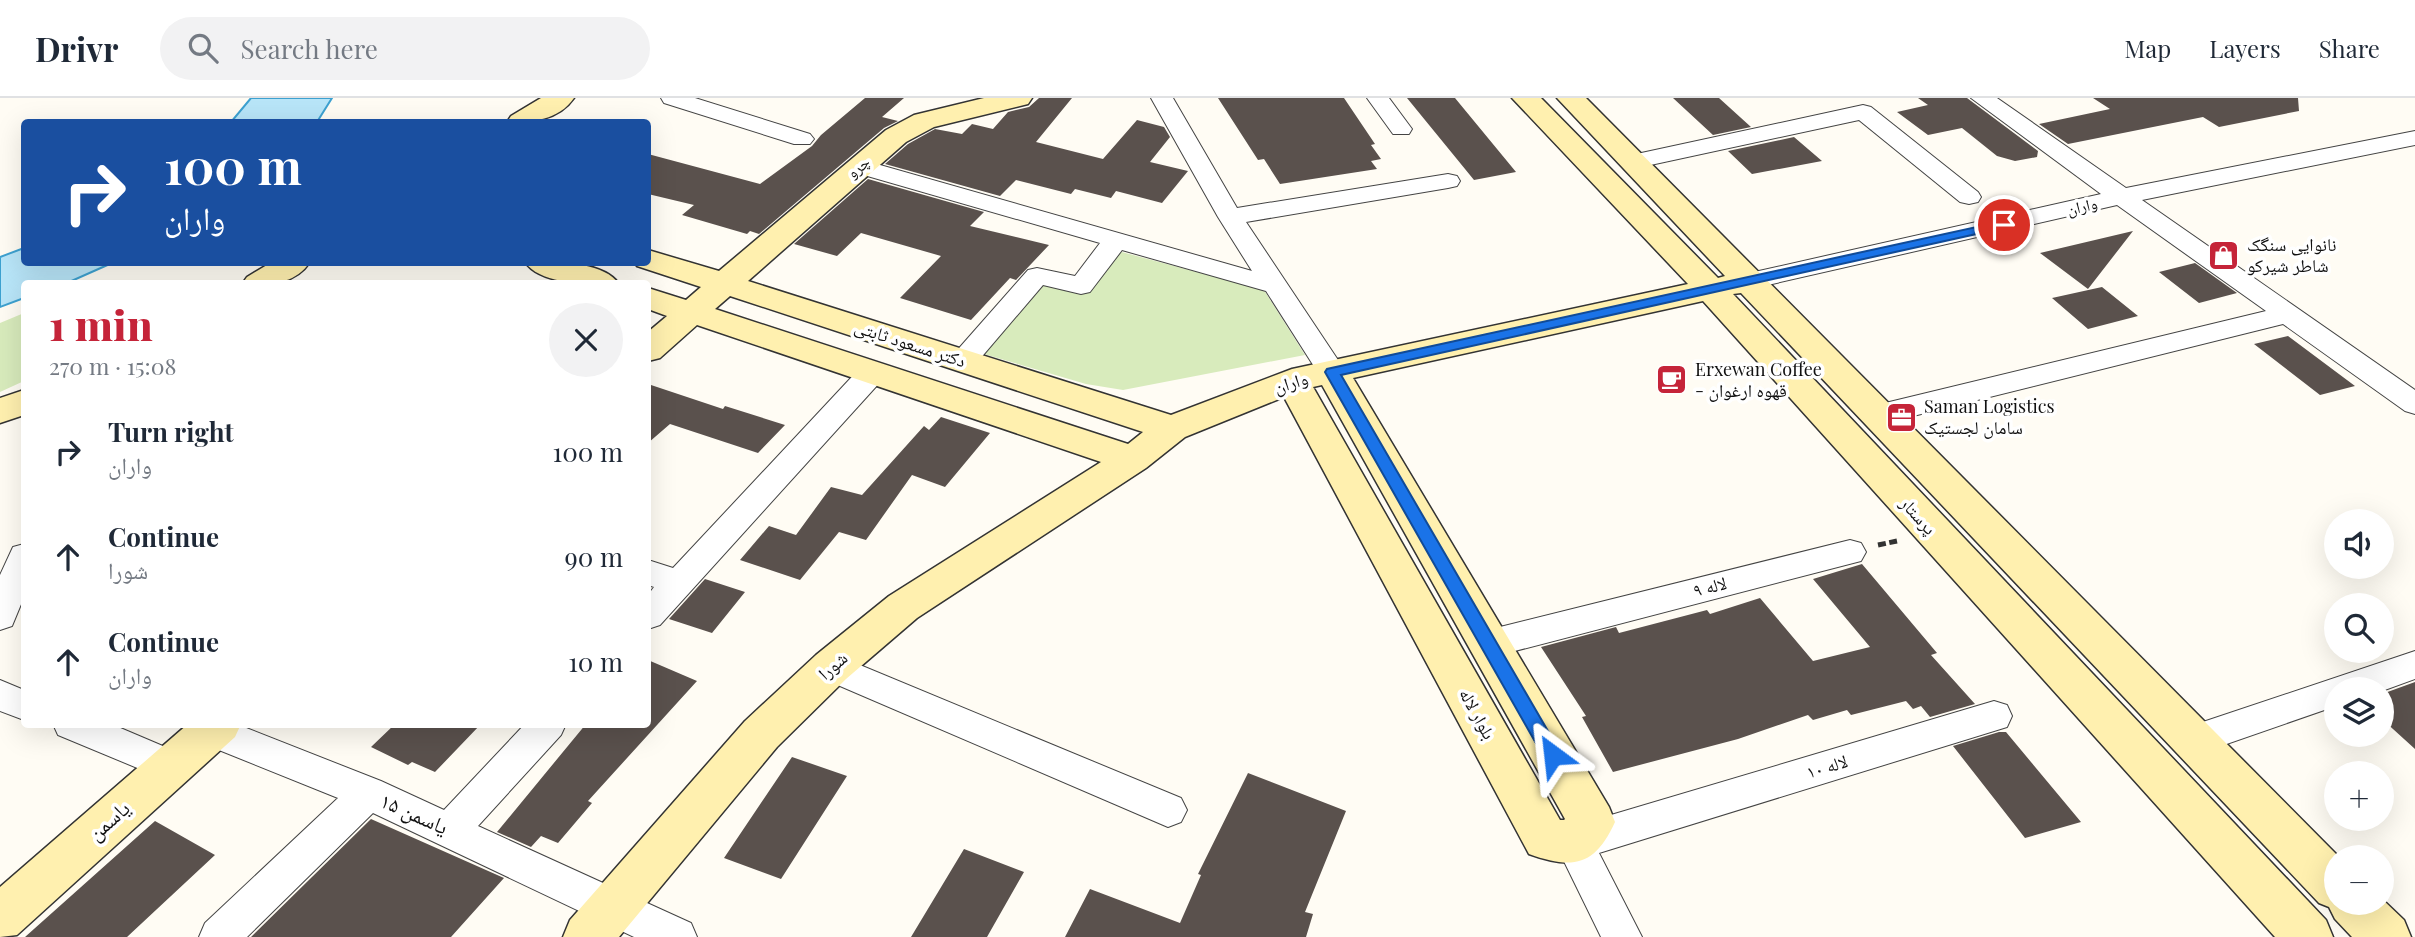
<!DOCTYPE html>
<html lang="en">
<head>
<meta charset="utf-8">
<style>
	:root { --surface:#fff; --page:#f2f2f3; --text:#1f2937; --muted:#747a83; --line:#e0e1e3; --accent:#c52439 }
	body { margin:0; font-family:"Playfair Display","Noto Naskh Arabic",serif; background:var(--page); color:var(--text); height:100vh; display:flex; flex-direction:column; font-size:26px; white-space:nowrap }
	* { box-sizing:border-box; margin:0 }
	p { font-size:23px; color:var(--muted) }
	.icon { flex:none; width:38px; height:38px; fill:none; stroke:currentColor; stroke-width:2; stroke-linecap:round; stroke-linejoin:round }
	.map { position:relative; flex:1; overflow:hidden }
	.details { position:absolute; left:21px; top:182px; width:630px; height:448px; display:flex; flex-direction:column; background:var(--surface); border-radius:7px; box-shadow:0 7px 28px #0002 }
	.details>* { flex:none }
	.guide { position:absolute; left:21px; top:21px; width:630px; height:147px; border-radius:7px; box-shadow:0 7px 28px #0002; background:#1a4fa0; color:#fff; overflow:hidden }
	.buttons { position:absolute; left:2324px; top:411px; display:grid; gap:14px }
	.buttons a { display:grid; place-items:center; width:70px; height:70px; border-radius:50%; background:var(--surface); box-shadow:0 7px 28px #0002; font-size:35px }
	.pin { position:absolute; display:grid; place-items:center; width:60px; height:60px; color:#fff; margin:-30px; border:4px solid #fff; border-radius:50%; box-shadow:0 2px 7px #0007 }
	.me { position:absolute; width:77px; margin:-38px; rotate:330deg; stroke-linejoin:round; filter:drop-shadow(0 0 5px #0008) }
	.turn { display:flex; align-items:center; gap:24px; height:147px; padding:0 28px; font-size:32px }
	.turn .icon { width:91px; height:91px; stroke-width:2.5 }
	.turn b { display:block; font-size:49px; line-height:60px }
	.round { display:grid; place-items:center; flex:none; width:74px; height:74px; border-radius:37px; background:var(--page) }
	.summary { display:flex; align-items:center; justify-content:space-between; height:119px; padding:0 28px }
	h1 { font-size:42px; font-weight:800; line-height:52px; color:var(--accent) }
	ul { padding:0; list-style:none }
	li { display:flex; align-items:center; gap:21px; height:105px; padding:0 28px }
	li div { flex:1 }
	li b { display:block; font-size:26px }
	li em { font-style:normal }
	header { display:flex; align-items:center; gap:42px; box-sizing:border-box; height:98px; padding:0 35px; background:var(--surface); border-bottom:2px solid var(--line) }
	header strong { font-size:33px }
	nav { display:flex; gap:38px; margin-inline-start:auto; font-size:24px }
	.search { width:490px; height:63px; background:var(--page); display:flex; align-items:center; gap:18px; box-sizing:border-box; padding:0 24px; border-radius:38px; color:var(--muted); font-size:26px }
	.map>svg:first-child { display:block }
	.green { fill:#d8ebbc }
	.water { fill:#b8e5f8; stroke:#3da1d0; stroke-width:2 }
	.building { fill:#5a514d }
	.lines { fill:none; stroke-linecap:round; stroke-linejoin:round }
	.street-casing { stroke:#444; stroke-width:2 }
	.secondary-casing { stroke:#333; stroke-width:3 }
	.path { stroke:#333; stroke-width:5; stroke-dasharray:8 3.5; stroke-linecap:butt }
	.street { fill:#fff; fill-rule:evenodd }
	.secondary { fill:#fff0af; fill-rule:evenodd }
	.route { fill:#1a73e8; stroke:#114b97; stroke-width:2 }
	.labels { text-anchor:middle; stroke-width:7; stroke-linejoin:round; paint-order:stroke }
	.far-street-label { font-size:16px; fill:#111; stroke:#fff }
	.poi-label { font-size:18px; fill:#111; stroke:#fff; text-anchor:start }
	.street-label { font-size:18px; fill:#111; stroke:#fff }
	.near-street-label { font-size:21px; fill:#111; stroke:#fff }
</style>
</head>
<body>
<header>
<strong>Drivr</strong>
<div class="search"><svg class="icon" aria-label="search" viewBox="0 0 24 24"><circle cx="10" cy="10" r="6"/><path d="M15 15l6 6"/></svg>Search here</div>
<nav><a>Map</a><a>Layers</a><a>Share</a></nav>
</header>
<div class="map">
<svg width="2415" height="839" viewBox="0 0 2415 839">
	<rect width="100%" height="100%" fill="#fffcf4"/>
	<path class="green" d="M1118,153l146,39 41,65 -182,35 -37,-6 -102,-30 58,-70 47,9z
		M24,215v68l-24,11v-69z"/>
	<path class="water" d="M251,0h81l-15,24h-86z
		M24,150v14l88,1 -45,20 -43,1v14l-24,9v-50z"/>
	<path class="building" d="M865,0h39l-22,19 16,4 -14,7 -125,106 -9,-3 -3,3 -65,-19 12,-10 -46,-11v-40l112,30 52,-38 9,-11z
		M1039,0h33l-36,44 67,17 34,-39 27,7 6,10 -20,25 38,9 -26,32 -46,-12 -5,7 -36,-9 -4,5 -55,-14 -16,16 -115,-32 23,-20 27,-15 27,5 10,-10 21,5 15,-17 21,-5z
		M1218,0h126l31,46 -4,1 10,14 -10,2 6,8 -97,15 -16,-25 -6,1z
		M1407,0h48l61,74 -42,8z
		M1673,0h46l32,29 -38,8z
		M1918,0h49l71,53 -1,6 -22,4 -18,-5 -35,-28 -34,7 -31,-23 31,-7z
		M2093,0h205l1,13 -80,16 -16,-10 -135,27 -29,-20 71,-15z
		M1794,39l28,24 -70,13 -24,-23z
		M868,81l116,33 -14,14 79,19 -33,35 -6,-2 -39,42 -71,-22 41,-42 -80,-23 -24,23 -43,-12z
		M2133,133l-45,58 -48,-36z
		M2195,165l42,30 -38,10 -40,-31z
		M2102,189l36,29 -50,13 -36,-31z
		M2288,238l67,50 -35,9 -66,-51z
		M648,286l75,25 2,-3 60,19 -27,28 -88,-29 -22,19z
		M941,319l49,16 -45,54 -33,-12 -46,65 -27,-8 -39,48 -60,-20 29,-34 27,9 35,-48 31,8 62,-69 5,4z
		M1862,466l75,89 -6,2 44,49 -45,13 -9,-11 -8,3 -7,-8 -55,14 -4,-5 -34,10 -5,-5 -70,24 -125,33 -31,-55 4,-1 -45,-69 75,-20 3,6 88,-23 3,4 50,-16 53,63 57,-14 -57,-68z
		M705,481l40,13 -33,41 -43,-14z
		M648,562l49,21 -109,120 4,2 -34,40 -17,-7 -10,11 -34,-15 89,-108h62z
		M2415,584v67l-33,-30v-25z
		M395,626h86l-46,48 -23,-10 -4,3 -37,-18z
		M1999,634h7l75,90 -56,16 -72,-92z
		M792,659l55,19 -66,103 -57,-21z
		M1248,675l98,38 -41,101 8,2 -7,23h-241l25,-48 90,34 21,-48 -3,-1z
		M371,721l133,59 -53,59h-200z
		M155,723l60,34 -88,82h-102z
		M964,751l60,23 -37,65h-76z"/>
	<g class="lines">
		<defs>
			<path id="street" d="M661,0h34l115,36 4,5 -4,5h-16l-130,-41z
				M1151,0h22l64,110 211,-34 9,2 3,5 -3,5 -9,2 -202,34 100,150 -4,7 -10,2 -10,-2 -56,-88 -144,-41 -32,42 -9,2 -38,-9 -70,82 -10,3 -10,-3 -4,-6 4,-6 75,-85 9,-2 38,8 25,-33 -250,-72 -4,-5 4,-5h16l386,110 -34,-54z
				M1367,0h22l23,31 -3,5h-16z
				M1971,0h26l129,90 289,-57v14l-273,55 273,190v24l-10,-3 -122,-87 -406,101 -10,-3 -5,-7 5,-7 10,-3 389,-94 -149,-106 -367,84 -9,-2 -4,-6 4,-6 360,-81z
				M1863,7l8,2 107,85 3,5 -3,5 -9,2 -9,-2 -101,-82 -227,49 -8,-2 -4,-5 4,-5 8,-2z
				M872,266l10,2 4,7 -4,7 -222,245 -12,4v-34l6,-8 -6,-2v-25l25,8 189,-202z
				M1850,442l11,3 5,9 -5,9 -373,97 -12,-4 -5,-10 5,-10 12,-4z
				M24,446v53l-12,29 -12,4v-55l13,-28z
				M2415,553v28l-33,12 -46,-1v16l-144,50 -13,-4 -5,-11 5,-11z
				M831,555l350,145 6,12 -6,12 -13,5 -349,-150 -5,-10 5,-10z
				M0,582l24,10v30l-24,-9z
				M1994,603l13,4 5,11 -5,11 -408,126 43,84h-41l-46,-94 5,-12 14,-5z
				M53,626h58l73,31 6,11 -6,11 -13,5 -113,-47z
				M197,626h39l145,57 63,29 81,-86h41l-5,11 -83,91 213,97 6,14h-63l-261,-124 -126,124h-48l6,-14 133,-125 -139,-56 -5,-11z"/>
			<path id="secondary" d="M541,0h33c-16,23 -42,24 -67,24l4,-6z
				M984,0h48l-4,6 -94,23 -28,15 -158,139 423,134 121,-46 396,-85 -176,-186h29l177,180 7,-2 -168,-178h29l754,760h-4v45h46v-4l22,21 7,17h-59l-17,-18 -6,-12 -10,-4 -578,-610 -8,1 593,626 7,17h-58l-572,-636 -350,77 256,429 6,15c-20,44 -42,48 -86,32l-245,-457 -99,40 -39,31 -229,150 -71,61 -69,68 -158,190h-56l7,-17 175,-199 71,-66 73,-59 212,-134 -404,-137 -37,33 -12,3v-29l19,-16 -19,-7v-21l38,12 15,-13 -64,-21 -2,-4h13v-12l71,21 167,-141 28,-15zM730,198l413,136 -15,12 -413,-135zM1322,287l243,434 -1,1h-4l-247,-433z
				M272,164h38c-16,24 -42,22 -68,22l5,-7z
				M525,164c25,0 78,-2 94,22 -26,0 -78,2 -94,-22z
				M24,292v25l-24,8v-25z
				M188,626h53l-6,13 -218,198 -17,2v-50z"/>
		</defs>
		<use href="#street" class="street-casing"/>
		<use href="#secondary" class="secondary-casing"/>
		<path class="path" d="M1878,447l19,-4"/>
		<use href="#street" class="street"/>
		<use href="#secondary" class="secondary"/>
	</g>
	<path class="route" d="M2004,123l6,4 -2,2 -667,148 218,375 3,5 -3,6 -6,2 -7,-2 -221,-389 2,-3z"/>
	<defs>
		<symbol id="shop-square" viewBox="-11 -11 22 22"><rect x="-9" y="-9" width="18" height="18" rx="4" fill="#c52439" stroke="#fff"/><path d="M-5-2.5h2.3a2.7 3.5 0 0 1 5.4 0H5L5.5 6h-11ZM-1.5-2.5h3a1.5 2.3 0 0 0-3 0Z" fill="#fff"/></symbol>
		<symbol id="cafe-square" viewBox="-11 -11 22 22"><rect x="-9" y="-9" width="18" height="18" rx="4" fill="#c52439" stroke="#fff"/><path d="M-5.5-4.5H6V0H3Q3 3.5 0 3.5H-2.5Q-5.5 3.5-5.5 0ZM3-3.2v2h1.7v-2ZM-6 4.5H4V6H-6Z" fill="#fff"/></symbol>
		<symbol id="office-square" viewBox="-11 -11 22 22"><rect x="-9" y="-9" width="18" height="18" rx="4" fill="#c52439" stroke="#fff"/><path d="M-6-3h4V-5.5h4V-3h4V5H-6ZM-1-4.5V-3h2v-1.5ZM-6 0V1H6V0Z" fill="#fff"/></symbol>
	</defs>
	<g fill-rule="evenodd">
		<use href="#shop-square" x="2206" y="140" width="35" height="35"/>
		<use href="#cafe-square" x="1654" y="264" width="35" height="35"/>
		<use href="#office-square" x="1884" y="302" width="35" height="35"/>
	</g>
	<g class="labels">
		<g class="far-street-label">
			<text transform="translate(858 69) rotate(-40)" y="6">چرو</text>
			<text transform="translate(2082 108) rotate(-13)" y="6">واران</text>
		</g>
		<g class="poi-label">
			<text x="2247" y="153">نانوایی سنگک<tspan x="2247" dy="21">شاطر شیرکو</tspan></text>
			<text x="1695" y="278">Erxewan Coffee<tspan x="1695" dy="21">- قهوه ارغوان</tspan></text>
			<text x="1924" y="315">Saman Logistics<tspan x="1924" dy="21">سامان لجستیک</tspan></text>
		</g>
		<g class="street-label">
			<text transform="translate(910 246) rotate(18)" y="6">دکتر مسعود ثابتی</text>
			<text transform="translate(1291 285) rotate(-17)" y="6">واران</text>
			<text transform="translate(1918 418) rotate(48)" y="6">پرستار</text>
			<text transform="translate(1710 489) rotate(-14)" y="6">لاله ۹</text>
			<text transform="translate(833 568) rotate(-42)" y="6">شورا</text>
			<text transform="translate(1477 616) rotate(61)" y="6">بلوار لاله</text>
			<text transform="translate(1827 669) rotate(-17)" y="6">لاله ۱۰</text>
		</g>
		<g class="near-street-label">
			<text transform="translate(414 716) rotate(24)" y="7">یاسمن ۱۵</text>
			<text transform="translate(109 723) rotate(-42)" y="7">یاسمن</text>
		</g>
	</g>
</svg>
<div class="buttons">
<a><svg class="icon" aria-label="sound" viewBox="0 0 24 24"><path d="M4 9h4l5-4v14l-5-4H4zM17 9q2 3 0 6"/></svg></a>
<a><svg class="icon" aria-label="search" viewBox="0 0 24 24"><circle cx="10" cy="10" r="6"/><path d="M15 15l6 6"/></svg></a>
<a><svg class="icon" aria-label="layers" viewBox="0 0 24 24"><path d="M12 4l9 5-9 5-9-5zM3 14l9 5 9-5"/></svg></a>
<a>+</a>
<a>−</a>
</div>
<div class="pin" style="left:2004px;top:127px;background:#d93025"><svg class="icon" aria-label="arrive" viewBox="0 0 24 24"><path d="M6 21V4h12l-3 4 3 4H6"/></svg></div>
<svg class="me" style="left:1553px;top:657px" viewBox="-20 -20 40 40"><path d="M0-17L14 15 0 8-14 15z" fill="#1a73e8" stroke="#fff" stroke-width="4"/></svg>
<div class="guide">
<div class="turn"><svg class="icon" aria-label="right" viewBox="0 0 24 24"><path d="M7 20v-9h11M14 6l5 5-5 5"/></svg><div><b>100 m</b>واران</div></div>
</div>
<section class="details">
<div class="summary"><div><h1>1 min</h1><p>270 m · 15:08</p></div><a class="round"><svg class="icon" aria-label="close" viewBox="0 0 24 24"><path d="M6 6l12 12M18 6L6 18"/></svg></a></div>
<ul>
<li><svg class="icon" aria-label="right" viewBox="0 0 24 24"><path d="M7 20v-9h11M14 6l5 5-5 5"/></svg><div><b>Turn right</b><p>واران</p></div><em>100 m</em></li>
<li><svg class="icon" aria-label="ahead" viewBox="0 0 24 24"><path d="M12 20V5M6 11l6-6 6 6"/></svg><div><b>Continue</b><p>شورا</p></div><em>90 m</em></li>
<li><svg class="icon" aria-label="ahead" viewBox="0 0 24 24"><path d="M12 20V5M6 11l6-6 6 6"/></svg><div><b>Continue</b><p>واران</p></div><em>10 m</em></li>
</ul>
</section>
</div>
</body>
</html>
